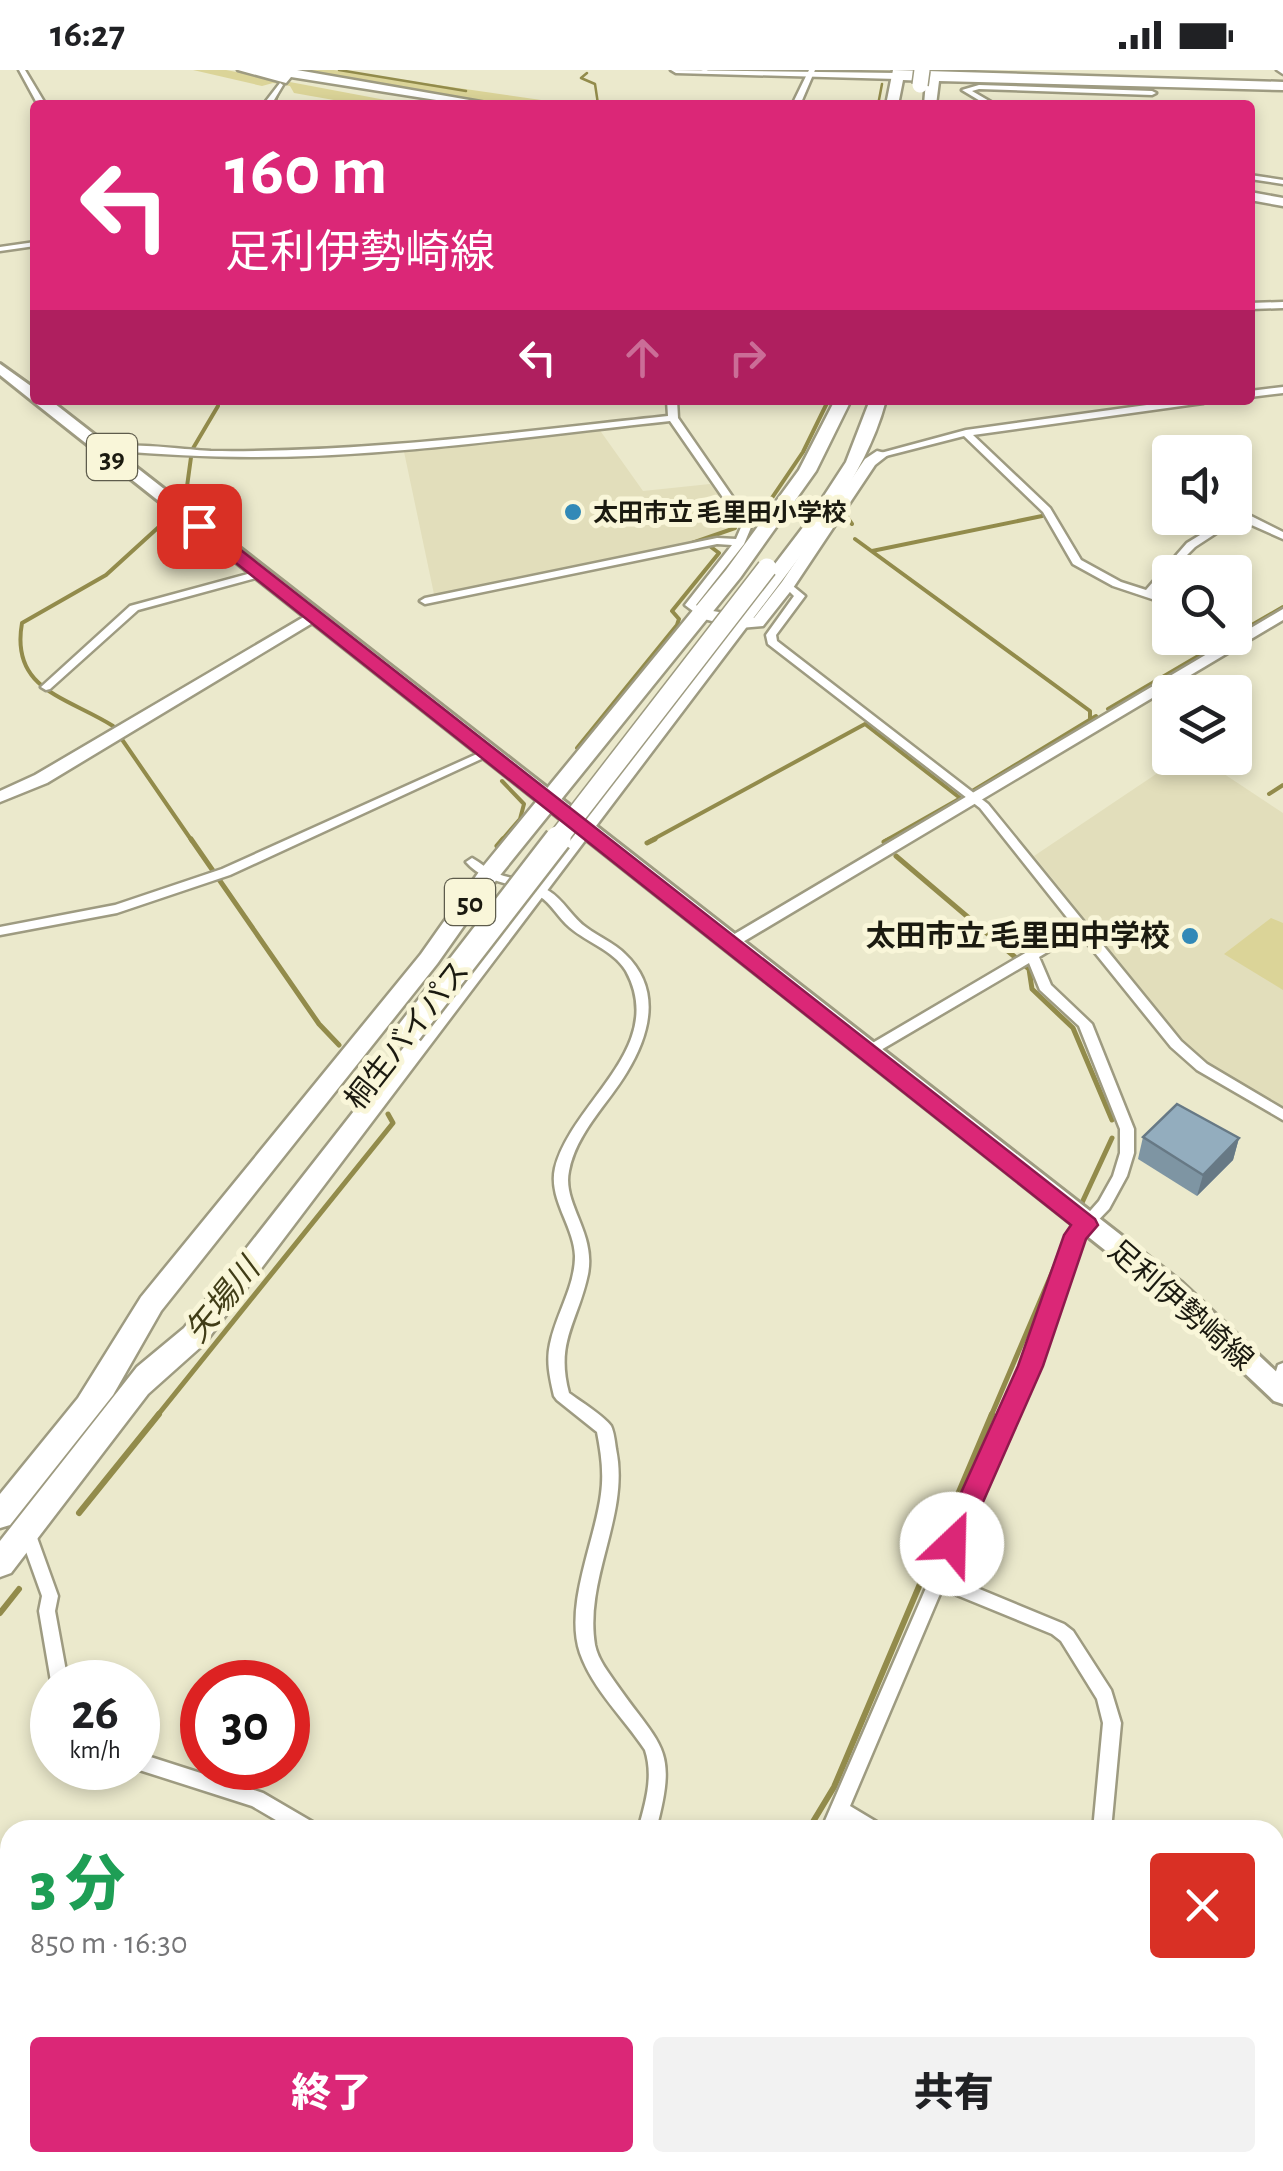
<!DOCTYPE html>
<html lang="ja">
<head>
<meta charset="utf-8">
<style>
	:root { --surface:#fff; --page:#f2f2f2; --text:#202124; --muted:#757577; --accent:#db2777 }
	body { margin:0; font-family:"Alegreya Sans","Noto Sans JP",sans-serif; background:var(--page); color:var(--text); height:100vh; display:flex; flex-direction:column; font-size:38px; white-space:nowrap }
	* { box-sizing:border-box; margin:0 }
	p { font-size:32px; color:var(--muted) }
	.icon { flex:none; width:55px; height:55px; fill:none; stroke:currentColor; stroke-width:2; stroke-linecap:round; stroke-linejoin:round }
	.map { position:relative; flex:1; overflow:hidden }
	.side { position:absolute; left:0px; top:1750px; width:1285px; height:352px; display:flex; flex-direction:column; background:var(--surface); border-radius:30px 30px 0 0; box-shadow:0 5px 15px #0003 }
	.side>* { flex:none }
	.guide { position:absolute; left:30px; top:30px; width:1225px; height:305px; border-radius:10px; box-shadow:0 5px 15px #0003; background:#db2777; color:#fff; overflow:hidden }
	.buttons { position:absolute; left:1152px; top:365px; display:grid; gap:20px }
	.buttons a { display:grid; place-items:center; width:100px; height:100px; border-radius:10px; background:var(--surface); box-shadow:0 5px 15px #0003; font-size:50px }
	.speed { position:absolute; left:30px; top:1590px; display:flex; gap:20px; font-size:50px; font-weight:700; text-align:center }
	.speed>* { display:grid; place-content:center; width:130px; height:130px; border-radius:50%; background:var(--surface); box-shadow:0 5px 15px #0003; line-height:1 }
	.speed small { font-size:25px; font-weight:400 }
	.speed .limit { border:15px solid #d22; background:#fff; color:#111 }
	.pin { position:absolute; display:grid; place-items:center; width:85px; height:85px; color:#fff; margin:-42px; border-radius:20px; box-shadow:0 5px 15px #0006 }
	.me { position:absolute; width:110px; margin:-55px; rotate:24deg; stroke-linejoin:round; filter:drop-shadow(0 0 8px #0008) }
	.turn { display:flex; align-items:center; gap:35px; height:210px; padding:0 30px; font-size:45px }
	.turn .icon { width:130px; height:130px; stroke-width:2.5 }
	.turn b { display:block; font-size:70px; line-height:85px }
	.lanes { display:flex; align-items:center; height:95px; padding:0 30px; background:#0003; justify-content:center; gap:50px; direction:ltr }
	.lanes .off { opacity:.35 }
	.round { display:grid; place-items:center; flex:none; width:105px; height:105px; border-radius:10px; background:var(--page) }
	.head { display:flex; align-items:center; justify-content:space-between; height:170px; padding:0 30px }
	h1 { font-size:60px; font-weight:800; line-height:75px; color:#1e9e55 }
	.cta { display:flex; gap:20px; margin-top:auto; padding:20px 30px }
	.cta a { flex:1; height:115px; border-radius:10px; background:var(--accent); color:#fff; font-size:40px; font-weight:800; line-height:115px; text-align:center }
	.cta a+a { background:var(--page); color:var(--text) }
	.status { display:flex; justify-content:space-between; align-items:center; height:70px; padding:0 50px; background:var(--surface); direction:ltr }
	.status svg { height:28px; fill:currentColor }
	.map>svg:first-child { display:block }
	.built { fill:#e2debb }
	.green { fill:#dbd498 }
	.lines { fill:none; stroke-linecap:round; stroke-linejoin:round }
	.stream-far3 { stroke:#928b4b; stroke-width:2.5 }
	.stream-far2 { stroke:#928b4b; stroke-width:4 }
	.stream-far1 { stroke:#928b4b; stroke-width:5 }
	.stream { stroke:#928b4b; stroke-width:6 }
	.street-casing { stroke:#9e9b81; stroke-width:5 }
	.secondary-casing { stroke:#9e9b81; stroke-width:5 }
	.primary-casing { stroke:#9e9b81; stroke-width:6 }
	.highway-casing { stroke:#9e9b81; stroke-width:5 }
	.street { fill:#fff; fill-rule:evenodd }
	.secondary { fill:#fff; fill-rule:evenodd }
	.primary { fill:#fff; fill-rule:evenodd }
	.highway { fill:#fff; fill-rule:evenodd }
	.highway-bridge-far2-casing { stroke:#9e9b81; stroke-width:18; stroke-linecap:butt }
	.highway-bridge-far1-casing { stroke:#9e9b81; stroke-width:22; stroke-linecap:butt }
	.highway-bridge-casing { stroke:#9e9b81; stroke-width:30; stroke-linecap:butt }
	.highway-bridge-far2 { stroke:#fff; stroke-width:15 }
	.highway-bridge-far1 { stroke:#fff; stroke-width:19 }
	.highway-bridge { stroke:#fff; stroke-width:25 }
	.wall { fill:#7e95a3 }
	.shaded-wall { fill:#677985 }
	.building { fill:#93adbe; stroke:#677985; stroke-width:2.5 }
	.route { fill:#db2777; stroke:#8e194d; stroke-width:2.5 }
	.poi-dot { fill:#3289b7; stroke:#f9f6d9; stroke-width:4 }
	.labels { text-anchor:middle; stroke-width:10; stroke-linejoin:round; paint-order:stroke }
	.far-poi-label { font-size:25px; font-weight:bold; fill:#1b1a10; stroke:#f9f6d9; text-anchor:start }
	.shield { fill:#f9f6d9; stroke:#5e5c4c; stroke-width:2.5 }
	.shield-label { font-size:28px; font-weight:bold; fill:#1b1a10 }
	.poi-label { font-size:30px; font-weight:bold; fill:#1b1a10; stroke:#f9f6d9; text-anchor:end }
	.street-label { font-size:30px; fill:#1b1a10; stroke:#f9f6d9 }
	.water-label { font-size:32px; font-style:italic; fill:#413d17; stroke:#f9f6d9 }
</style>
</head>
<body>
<div class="status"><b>16:27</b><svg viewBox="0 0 49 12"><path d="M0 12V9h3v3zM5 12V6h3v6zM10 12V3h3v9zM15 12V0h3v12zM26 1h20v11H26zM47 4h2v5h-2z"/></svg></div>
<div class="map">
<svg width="1283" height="2101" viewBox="0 0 1283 2101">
	<rect width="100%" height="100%" fill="#ebe9cc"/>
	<path class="built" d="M599,359l44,62 67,-7 21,26 4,15 -46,18 -227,49 -28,2 -31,-147z
		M1180,688h20l83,55v294l-75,-43 -23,-21 -151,-187z"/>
	<path class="green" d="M193,0h33l186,35h-50l-68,-12 -4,-7 -17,-3 -11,3z
		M292,0h42l242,35 -89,-3z
		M1271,848l12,5v67l-59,-36z"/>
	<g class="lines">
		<path class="stream-far3" d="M339,0l127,21
			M587,3l-6,5 14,6 3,20
			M274,35l4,-10
			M588,35h27
			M878,35l4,-21
			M827,334l2,-4"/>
		<path class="stream-far2" d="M185,431l7,-51 26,-44
			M847,447l5,7
			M757,450l46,-68 25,-51
			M855,469l235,172v9
			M692,473l43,-15
			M872,481l170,-35
			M1250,556l33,-19
			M1235,564l4,-2
			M1108,639l121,-71
			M113,656c-46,-29 -103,-36 -91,-103l84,-48 67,-61
			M121,668l71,103
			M577,678l100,-123 2,-6 -7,-8 47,-58 -8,-6
			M969,723l127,-77
			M1269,724l14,-9
			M501,771l19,-22 4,-15 -22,-23
			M650,771l215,-117 95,74
			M885,771l74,-42"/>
		<path class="stream-far1" d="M191,769l128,185 20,21
			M884,772l6,-3
			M647,773l8,-4
			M497,776l6,-7
			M896,786l133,113 3,20 41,39 39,92
			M1080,1137l32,-69
			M157,1346l236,-293 -5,-9
			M991,1346l81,-190"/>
		<path class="stream" d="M79,1443l80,-99
			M0,1543l19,-24
			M808,1760l26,-43 158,-373
			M767,2092l11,9
			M603,2101l7,-9"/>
		<defs>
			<path id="street" d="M19,0h6l21,35h-8z
				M701,0h7l-3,2z
				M809,0h6l-15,35h-8z
				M1277,0h6v4z
				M280,13l3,2 -12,20h-8z
				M979,15l173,6 4,2 -4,2 -173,-6 -7,2 24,14h-9l-25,-15z
				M1250,105l33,5v4l-33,-5z
				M35,172v4l-35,5v-4z
				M1283,232v6l-33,1v-6z
				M1283,317v6l-33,4v-6z
				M667,330h10l1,18 74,107 -8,19 -48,61 10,9 -5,3 -16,-12 47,-60 -15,-1 -292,60 -5,-3 5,-3 292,-60 19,1 6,-14 -72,-104c-139,15 -278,36 -418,36 -47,0 -92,-3 -138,-6l-11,2 -5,-3c22,-10 86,0 113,1 154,2 305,-19 457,-35z
				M1183,330h25l-5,3 -230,32 77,73 31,52 40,22 25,8 41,-47 41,-25h7l2,-5 -2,-21 5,3 7,19 36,18v7l-45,-20 -43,28 -25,25 -16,21 16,6v6l-57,-19 -40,-22 -30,-52 -79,-76 -82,21 -5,-3 89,-24z
				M259,501l5,3 -1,2 -125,34 -88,79 -4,1 -5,-3 89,-81z
				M788,512l17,14 -29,39 1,6 211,163 193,237 26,23 76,45v11l-86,-50 -26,-23 -92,-114 -40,24 12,28 41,39 42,105v24l-7,23 -18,33 -27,28 -44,129 -90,210 116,48 9,7 38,59 10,33 -10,107h-18l10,-107 -6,-24 -36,-58 -9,-7 -110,-45 -92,217 30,18 3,6h-26l-14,-8 -4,8h-18l108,-249 -1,-2 4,-6 90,-207 47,-131 30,-34 14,-25 7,-23v-24l-41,-103 -39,-36 -11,-27 -155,91h-10l-2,-3 2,-3 209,-123 -93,-117 -212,-164 -2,-9 28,-39 -11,-11z
				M1235,551l22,9 1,2 -5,3 -18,-7z
				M488,679l4,1v4l-262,121 -113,38 -117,22v-8l115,-22 107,-36z
				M472,788c9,5 16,12 26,16 17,6 35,7 51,17 15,9 23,27 38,37 12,9 27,15 38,26 37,35 25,80 2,118 -19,32 -51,61 -58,99 -7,33 27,61 19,103 -10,48 -33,67 -19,119 11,8 35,23 42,33 3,6 4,16 5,23 14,66 -32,129 -21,196 3,15 14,28 22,40 45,64 61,62 39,145h-18c7,-26 16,-53 7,-80 -21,-32 -52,-60 -65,-97 -16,-48 15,-111 21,-159 3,-22 0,-41 -4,-62l-40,-32 -3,-4c-4,-18 -8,-34 -4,-52 6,-30 25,-57 25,-88 -1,-30 -27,-57 -20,-88 17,-67 113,-120 71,-197 -13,-22 -42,-29 -60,-47 -11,-11 -17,-24 -32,-31 -24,-11 -50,-10 -68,-31z
				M1283,1293v32l-5,1 -5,-2 -3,-4 8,-25z
				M27,1455l6,2 2,5 23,64 -3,15 13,71h-16v5l-13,-76 3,-15 -23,-64 2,-5z
				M138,1683l125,40 53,31 3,6h-26l-41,-24 -119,-38h5z
				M516,2092h20l-2,9h-20z
				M736,2092h27l4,9h-26z
				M792,2092h22l-4,9h-21z"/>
			<path id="secondary" d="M671,0l226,3 5,3 -5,3 -221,-6z
				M877,381l12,3 -14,11 -82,123 -30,38 -23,2 -44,-11 -3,-3 8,-5 53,9 28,-36 83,-123z
				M1283,539v11l-547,326h-12l-3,-4z
				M314,541l5,2v6l-272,164 -47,19v-11l35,-16z"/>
			<path id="primary" d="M0,294l35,25v11h15l1131,882 102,96v26l-9,-3 -111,-105 -1133,-897 -30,-24z"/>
			<path id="highway" d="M238,0h59l201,35h-30l-177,-28 -5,6z
				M893,0l390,12v8l-344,-9 -3,24h-12l2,-24 -23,-1 -5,25h-12z
				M1250,122l33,6v8l-33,-6z
				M835,330h16l-35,71 -76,107 -243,301 -60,85 -276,347 -48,84 -103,130 -10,3v-34l78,-96 63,-101 280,-343 60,-85 245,-299 73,-100z
				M870,330h16c-13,49 -38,88 -66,130l-616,814 -56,50 -137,179 -11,4v-36l137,-174 47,-39 336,-429 287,-377 39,-60z"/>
		</defs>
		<use href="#street" class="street-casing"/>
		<use href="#secondary" class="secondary-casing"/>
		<use href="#primary" class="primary-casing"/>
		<use href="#highway" class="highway-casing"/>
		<use href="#street" class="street"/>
		<use href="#secondary" class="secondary"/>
		<use href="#primary" class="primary"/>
		<use href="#highway" class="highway"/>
		<defs>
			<path id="highway-bridge-far2" d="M920,15l2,-15"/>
			<path id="highway-bridge-far1" d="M556,771l211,-273"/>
			<path id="highway-bridge" d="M409,962l149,-193"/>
		</defs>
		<use href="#highway-bridge-far2" class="highway-bridge-far2-casing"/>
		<use href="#highway-bridge-far1" class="highway-bridge-far1-casing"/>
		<use href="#highway-bridge" class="highway-bridge-casing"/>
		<use href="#highway-bridge-far2" class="highway-bridge-far2"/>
		<use href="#highway-bridge-far1" class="highway-bridge-far1"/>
		<use href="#highway-bridge" class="highway-bridge"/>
	</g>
	<path class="wall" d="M1143,1067l96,1 -6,22 -36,36 -59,-37z"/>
	<path class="shaded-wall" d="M1239,1068l-6,22 -36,36 6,-21z"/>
	<path class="building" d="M1177,1034l62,34 -36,37 -60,-38z"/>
	<path class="route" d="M193,452h12l890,697 3,6 -12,14 -43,127 -82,186 -9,3 -10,-3 -4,-8 80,-178 46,-131 7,-10 -878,-696z"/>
	<g class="poi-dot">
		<circle cx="573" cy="442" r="10"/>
		<circle cx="1190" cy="866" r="10"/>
	</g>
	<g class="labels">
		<g class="far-poi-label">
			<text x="593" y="451">太田市立 毛里田小学校</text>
		</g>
		<g class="shield">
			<rect x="87" y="364" width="50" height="46" rx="8"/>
			<rect x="445" y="809" width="50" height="46" rx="8"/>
		</g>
		<g class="shield-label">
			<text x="112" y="397">39</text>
			<text x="470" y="842">50</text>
		</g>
		<g class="poi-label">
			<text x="1170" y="876">太田市立 毛里田中学校</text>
		</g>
		<g class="street-label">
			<text transform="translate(407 965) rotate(-52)" y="10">桐生バイパス</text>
			<text transform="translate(1181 1235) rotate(41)" y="10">足利伊勢崎線</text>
		</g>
		<g class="water-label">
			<text transform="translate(222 1230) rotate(-51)" y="11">矢場川</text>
		</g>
	</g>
</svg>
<div class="buttons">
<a><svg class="icon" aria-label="sound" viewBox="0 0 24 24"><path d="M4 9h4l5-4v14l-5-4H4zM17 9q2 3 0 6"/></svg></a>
<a><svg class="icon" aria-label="search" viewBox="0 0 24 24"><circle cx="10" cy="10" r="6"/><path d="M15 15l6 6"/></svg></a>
<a><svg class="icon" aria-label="layers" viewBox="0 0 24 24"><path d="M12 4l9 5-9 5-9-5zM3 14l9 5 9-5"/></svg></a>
</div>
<div class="speed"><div>26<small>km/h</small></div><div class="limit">30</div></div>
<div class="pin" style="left:199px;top:456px;background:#d93025"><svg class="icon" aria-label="arrive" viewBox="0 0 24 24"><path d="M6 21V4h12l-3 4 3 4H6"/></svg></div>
<svg class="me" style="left:952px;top:1474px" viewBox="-20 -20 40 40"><circle r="19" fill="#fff"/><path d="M0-13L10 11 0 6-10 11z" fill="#db2777"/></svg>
<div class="guide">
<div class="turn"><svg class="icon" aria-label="left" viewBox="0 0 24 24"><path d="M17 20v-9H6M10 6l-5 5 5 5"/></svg><div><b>160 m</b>足利伊勢崎線</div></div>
<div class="lanes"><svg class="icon" aria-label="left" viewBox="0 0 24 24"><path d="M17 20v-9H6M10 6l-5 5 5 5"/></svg><svg class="icon off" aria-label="ahead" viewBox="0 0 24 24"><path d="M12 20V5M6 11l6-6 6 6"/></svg><svg class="icon off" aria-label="right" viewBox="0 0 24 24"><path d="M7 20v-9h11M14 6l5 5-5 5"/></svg></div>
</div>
<section class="side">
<div class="head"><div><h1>3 分</h1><p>850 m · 16:30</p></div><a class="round" style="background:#d93025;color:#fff"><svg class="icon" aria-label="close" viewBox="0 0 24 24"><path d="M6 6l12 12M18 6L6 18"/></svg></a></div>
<div class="cta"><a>終了</a><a>共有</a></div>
</section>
</div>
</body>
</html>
